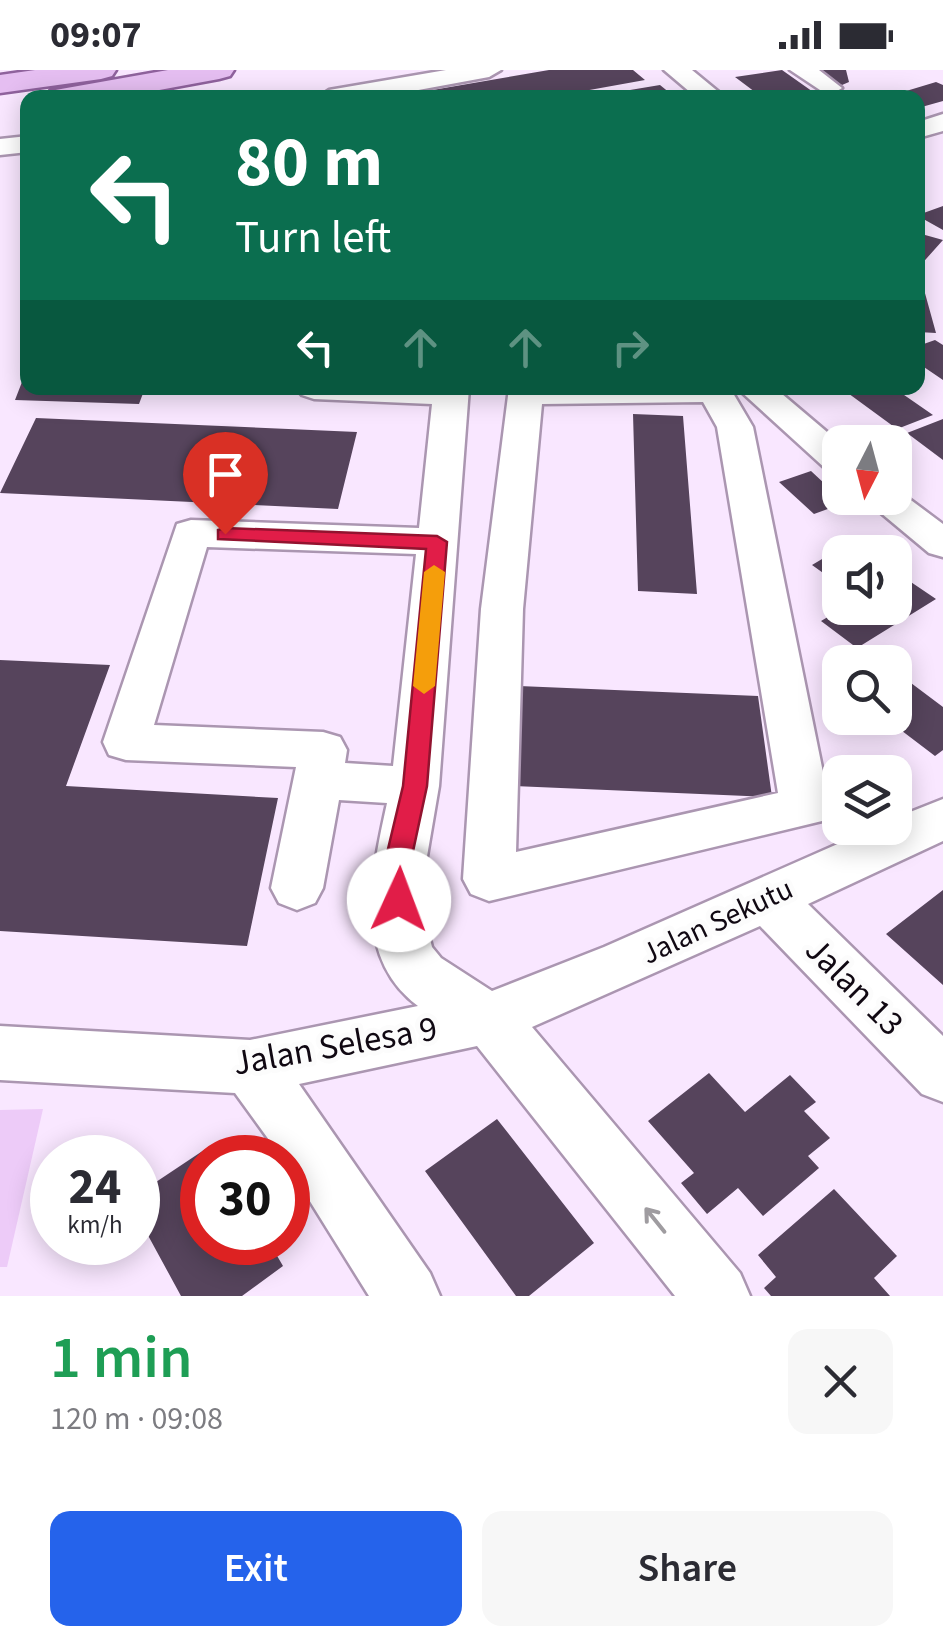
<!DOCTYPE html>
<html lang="en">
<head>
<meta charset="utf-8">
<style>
	:root { --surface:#fff; --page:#f7f7f7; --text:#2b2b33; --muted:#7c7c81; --accent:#2563eb }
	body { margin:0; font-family:"Source Sans 3",sans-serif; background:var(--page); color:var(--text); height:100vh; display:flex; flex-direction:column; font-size:38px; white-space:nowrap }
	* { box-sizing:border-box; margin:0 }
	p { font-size:32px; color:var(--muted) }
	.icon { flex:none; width:55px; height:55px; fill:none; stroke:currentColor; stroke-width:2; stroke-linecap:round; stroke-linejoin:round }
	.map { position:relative; height:1226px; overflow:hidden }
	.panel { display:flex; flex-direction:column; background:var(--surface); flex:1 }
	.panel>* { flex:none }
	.top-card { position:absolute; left:20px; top:20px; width:905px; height:305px; border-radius:20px; box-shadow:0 5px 25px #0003; background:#0b6e4f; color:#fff; overflow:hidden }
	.needle { width:65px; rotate:186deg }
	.buttons { position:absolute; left:822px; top:355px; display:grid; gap:20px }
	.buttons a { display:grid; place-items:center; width:90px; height:90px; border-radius:20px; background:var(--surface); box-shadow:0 5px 25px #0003; font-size:50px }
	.speed { position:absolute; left:30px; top:1065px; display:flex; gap:20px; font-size:50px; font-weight:700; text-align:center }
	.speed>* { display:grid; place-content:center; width:130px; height:130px; border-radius:50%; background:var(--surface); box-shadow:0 5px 25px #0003; line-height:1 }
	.speed small { font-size:25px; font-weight:400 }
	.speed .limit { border:15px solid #d22; background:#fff; color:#111 }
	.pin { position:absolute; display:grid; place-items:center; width:85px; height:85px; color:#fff; margin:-102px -42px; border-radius:50% 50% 50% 0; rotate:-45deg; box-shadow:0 0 10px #0007 }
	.pin .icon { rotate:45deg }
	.me { position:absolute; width:110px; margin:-55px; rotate:2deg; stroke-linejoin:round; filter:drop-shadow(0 0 8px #0008) }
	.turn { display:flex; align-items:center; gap:35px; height:210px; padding:0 50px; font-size:45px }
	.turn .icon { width:130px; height:130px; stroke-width:2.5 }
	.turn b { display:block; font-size:70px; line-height:85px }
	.lanes { display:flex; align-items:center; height:95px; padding:0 50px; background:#0003; justify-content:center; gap:50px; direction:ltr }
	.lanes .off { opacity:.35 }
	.round { display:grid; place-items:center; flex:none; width:105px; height:105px; border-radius:20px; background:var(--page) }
	.headline { display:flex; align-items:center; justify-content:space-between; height:170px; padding:0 50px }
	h1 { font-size:60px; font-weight:600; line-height:75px; color:#1e9e55 }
	.primary-button { display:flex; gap:20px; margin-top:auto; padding:20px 50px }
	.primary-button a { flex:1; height:115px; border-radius:20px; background:var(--accent); color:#fff; font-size:40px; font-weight:600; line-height:115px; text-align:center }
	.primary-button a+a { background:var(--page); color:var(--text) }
	.status { display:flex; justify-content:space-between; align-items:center; height:70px; padding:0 50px; background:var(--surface); direction:ltr }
	.status svg { height:28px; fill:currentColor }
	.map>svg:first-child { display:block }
	.green { fill:#edcbf8 }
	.building { fill:#56445c }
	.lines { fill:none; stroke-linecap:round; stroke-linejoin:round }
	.minor-casing { stroke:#ab96b1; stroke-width:5 }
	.major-casing { stroke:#8f629d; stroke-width:5 }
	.minor { fill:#fff; fill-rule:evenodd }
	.major { fill:#e5bef1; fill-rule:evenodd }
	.oneway { stroke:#9f9ca0 }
	.route { fill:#e11d48; stroke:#92132f; stroke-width:2.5 }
	.slow { fill:#f59e0b }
	.labels { text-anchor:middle; stroke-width:10; stroke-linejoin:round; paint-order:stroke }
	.street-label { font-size:30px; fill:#100812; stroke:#fcfcfc }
	.near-street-label { font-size:35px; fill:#100812; stroke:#fcfcfc }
</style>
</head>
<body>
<div class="status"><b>09:07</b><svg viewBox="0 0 49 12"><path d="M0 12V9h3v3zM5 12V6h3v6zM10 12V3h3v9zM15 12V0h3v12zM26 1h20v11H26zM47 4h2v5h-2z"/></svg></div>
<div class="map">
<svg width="943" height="1226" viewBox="0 0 943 1226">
	<rect width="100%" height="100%" fill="#f9e7ff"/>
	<path class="green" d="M43,1039l-36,158h-7v-157z"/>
	<path class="building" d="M549,0h84l12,10 -100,18h-118l-6,-6z
		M782,0l34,24 -53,4 -28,-21z
		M813,0h33l3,12 -7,3z
		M936,12l7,3v16l-25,7v-10h-35z
		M660,15l16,13h-76v-3z
		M943,136v24l-25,-14v-1z
		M918,163l25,7 -25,28z
		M918,216h5l13,47 -18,-1z
		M935,270l8,5v35l-25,-17v-17z
		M27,299l1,19h117l-6,16 -124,-4z
		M841,318h53l39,27 -36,14z
		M633,344l50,2 14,178 -59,-3z
		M36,348l321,14 -19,77 -338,-16z
		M943,349v41l-36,-27z
		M811,401l29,27 7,4 -33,12 -35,-32z
		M854,470l18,12h-32v33l-28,-20z
		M899,504l37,25 -79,49 -36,-27 22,-13h52v-32z
		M0,590l110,5 -44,121 212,12 -31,148 -247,-15z
		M895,601l48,36v43l-8,6 -50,-38h10z
		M519,616l239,10 14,101 -258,-11z
		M943,820v95l-57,-51z
		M709,1003l36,39 45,-37 26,27 -12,9 26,27 -22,18 11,12 -56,48 -25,-28 -31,26 -26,-31 13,-10 -46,-52z
		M497,1049l97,124 -65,53h-13l-91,-125z
		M210,1076l7,12h-15v84h67l14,24 -41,30h-61l-43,-79v-23z
		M834,1119l63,67 -23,22 16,18h-119l-7,-8 12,-11 -18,-22z"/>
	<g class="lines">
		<defs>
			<path id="minor" d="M446,0h55l-12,7 -114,21h-58l12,-8z
				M664,0h28l34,28h-29z
				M790,0h29l23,18 -13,8z
				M943,44v17l-25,7v-16z
				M28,66v16l-28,3v-16z
				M296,318h173l-30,398 -14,82 -2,43 9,36 9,11 51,33 112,-44 270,-119h21v-10l48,-19v42l-135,63 135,132v66l-21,-8 -162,-168 -228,101 208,246 10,23h-75l-198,-250 -178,38 131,189 10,23h-71l-81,-130v-8h-6l-47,-65 -235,-13v-54l250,14 168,-34c-66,-49 -46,-134 -31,-203l-48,-3 -16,88 -8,15 -18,7 -18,-7 -8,-15 25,-121 -170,-7 -17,-5 -6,-13 74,-218 14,-4 228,8 13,-124 -118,-5 -12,-4zM207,477l209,7 -23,212 -48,-3 2,-13 -7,-13 -17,-5 -169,-7z
				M509,318h221l23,39 77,380 -8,14 -333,80 -18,-7 -8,-15 18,-270zM703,332l14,25 61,366 -262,59 7,-243 19,-205z
				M737,318h38l65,55v31l-13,-4z
				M896,419l47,35v33l-14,-4 -66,-55h32z"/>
			<path id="major" d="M35,0h81l-4,6 -11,3 -101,14v-18z
				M168,0h66l-4,6 -11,3 -103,19h-70l4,-7 11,-2z"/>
		</defs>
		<use href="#minor" class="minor-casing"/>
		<use href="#major" class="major-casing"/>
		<use href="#minor" class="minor"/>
		<use href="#major" class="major"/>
	</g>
	<defs><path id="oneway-shaft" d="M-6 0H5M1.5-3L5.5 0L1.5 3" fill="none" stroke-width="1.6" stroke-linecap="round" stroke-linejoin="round" transform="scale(2.5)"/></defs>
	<use class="oneway" href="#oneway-shaft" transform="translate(655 1150) rotate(-129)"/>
	<path class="route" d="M225,458l212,8 10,6 -20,244 -18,84 3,30 -3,8 -10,3 -9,-3 -7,-38 20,-84 23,-237 -208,-10v-9z"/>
	<path class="slow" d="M434,495l11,7 -10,114 -11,8 -11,-8 11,-114z"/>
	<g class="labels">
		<g class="street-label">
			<text transform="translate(717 851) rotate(-25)" y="10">Jalan Sekutu</text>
		</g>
		<g class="near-street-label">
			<text transform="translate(855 916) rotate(45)" y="12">Jalan 13</text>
			<text transform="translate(335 975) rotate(-10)" y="12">Jalan Selesa 9</text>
		</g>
	</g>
</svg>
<div class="buttons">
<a><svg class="needle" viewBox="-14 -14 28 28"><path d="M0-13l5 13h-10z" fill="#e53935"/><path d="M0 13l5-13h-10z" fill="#7c7c81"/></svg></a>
<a><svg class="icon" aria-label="sound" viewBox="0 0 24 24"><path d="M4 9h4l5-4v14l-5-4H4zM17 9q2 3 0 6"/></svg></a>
<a><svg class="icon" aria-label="search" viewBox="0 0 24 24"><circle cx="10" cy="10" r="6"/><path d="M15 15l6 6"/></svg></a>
<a><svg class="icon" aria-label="layers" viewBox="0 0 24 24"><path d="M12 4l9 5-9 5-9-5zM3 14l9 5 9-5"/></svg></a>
</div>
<div class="speed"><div>24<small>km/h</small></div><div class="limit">30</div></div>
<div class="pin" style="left:225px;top:464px;background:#d93025"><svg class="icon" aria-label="arrive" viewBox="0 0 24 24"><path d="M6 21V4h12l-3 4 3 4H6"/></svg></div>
<svg class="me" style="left:399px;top:830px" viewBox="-20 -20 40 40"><circle r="19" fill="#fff"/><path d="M0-13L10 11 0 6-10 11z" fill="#e11d48"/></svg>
<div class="top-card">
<div class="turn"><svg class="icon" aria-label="left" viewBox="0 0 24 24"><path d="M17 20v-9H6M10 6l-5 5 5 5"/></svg><div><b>80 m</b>Turn left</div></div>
<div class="lanes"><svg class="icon" aria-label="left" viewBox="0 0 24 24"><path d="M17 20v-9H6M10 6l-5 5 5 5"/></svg><svg class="icon off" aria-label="ahead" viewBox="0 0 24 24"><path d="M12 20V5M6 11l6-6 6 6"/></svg><svg class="icon off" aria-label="ahead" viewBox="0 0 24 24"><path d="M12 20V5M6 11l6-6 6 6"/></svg><svg class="icon off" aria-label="right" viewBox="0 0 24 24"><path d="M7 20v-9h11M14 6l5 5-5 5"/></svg></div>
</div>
</div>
<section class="panel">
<div class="headline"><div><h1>1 min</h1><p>120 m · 09:08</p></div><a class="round"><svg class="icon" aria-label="close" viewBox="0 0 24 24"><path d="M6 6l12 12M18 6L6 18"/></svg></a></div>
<div class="primary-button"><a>Exit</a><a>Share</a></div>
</section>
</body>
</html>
